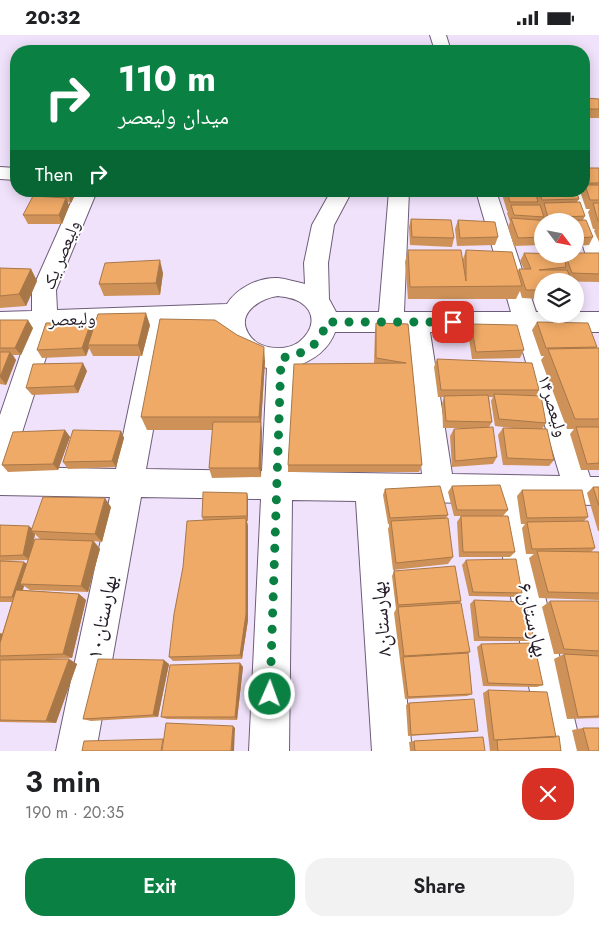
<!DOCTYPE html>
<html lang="en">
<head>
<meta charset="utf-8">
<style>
	:root { --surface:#fff; --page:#f2f2f2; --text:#202124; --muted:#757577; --accent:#0b8043 }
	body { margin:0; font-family:Jost,"Noto Naskh Arabic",sans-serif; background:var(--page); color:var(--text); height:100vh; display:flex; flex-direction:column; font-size:19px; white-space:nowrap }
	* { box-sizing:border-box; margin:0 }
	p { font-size:16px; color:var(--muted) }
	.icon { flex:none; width:28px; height:28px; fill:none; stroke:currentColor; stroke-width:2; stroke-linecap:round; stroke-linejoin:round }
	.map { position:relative; height:716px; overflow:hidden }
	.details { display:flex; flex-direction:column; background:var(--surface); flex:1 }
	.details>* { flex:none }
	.guide { position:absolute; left:10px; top:10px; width:580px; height:152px; border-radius:20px; box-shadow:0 2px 12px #0003; background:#0b8043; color:#fff; overflow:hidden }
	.needle { width:32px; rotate:122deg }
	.fabs { position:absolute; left:534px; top:178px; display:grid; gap:10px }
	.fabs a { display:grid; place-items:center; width:50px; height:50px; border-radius:50%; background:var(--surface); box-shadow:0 2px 12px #0003; font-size:25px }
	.pin { position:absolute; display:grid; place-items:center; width:42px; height:42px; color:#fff; margin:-21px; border-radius:10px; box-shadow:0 2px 8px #0006 }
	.me { position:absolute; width:55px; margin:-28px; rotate:2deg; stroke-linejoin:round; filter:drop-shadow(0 0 4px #0008) }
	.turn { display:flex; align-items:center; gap:18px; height:105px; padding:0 25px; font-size:22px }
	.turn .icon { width:65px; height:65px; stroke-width:2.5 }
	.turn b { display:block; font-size:35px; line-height:42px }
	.then { display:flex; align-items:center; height:48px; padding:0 25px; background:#0003; gap:10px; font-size:19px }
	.round { display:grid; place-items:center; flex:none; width:52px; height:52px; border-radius:20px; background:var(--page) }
	.head { display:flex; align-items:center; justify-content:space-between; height:85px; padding:0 25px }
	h1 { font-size:30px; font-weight:600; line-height:38px }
	.action { display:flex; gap:10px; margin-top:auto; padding:10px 25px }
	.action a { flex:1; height:58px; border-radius:20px; background:var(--accent); color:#fff; font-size:20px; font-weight:600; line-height:58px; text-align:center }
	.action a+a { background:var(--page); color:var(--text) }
	.status { display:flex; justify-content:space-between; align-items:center; height:35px; padding:0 25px; background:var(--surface); direction:ltr }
	.status svg { height:14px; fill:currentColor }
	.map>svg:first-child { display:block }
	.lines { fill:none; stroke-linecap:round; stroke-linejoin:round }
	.minor-casing { stroke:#6e5d78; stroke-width:2 }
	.minor { fill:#fff; fill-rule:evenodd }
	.wall { fill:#ce9259; fill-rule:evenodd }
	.shaded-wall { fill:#a87748 }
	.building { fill:#f0aa67; stroke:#a87748 }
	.route { stroke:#0b8043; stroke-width:9; stroke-dasharray:0 16.2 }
	.labels { text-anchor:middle; stroke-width:4; stroke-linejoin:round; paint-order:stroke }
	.street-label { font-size:18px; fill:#241c28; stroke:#fff }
	.near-street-label { font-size:21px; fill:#241c28; stroke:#fff }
</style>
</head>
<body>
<div class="status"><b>20:32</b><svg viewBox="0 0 49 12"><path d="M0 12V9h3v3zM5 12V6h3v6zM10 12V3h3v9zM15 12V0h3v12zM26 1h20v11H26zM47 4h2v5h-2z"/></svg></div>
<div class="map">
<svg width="599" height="716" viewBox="0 0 599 716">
	<rect width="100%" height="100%" fill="#f1e2fb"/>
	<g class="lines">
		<defs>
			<path id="minor" d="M430,0h16l5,16h-16z
				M0,132l16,1v12l-16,-1z
				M584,152l15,39v41l-8,-2 -4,-6 -21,-68h18z
				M76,156h21l-41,99 1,20 170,-6c10,-16 32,-27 51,-26 9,1 18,4 27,6l-1,-21 8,-38 19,-34h21l-18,34 -6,38 1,36 7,13h43l10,-121h20l-5,121h107l-35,-121h20l40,121h63v20h-57l48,145h9v28l-76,-1 59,247h-40l-50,-248 -105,-1 25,249h-40l-16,-250 -64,-1 -3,251h-40l12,-252 -120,-2 -45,254h-40l54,-254 -110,-2v-80l29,-85 -29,2v-20l32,-1v-21zM278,261c7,1 16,2 22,6 17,11 14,28 -1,40 -14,10 -42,8 -51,-9 -12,-20 13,-35 30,-37zM220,288c2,27 24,38 47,45l-5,103 -116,-2 26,-144zM146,291l-30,143 -105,-2 44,-138zM335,297h70l17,142 -129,-2 1,-105c18,-6 34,-16 41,-35zM430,297h87l43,144 -108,-2z"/>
		</defs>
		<use href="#minor" class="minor-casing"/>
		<use href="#minor" class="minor"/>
	</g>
	<path class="wall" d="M585,63l14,1v19h-14l-1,-4v-14z
		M584,133h15v74l-5,-11 1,-2h-2l-5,-17 2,-3h-4l-5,-15 1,-3h-3h5z
		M77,156l-6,12 -3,-1 1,4 -7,18h-34l-5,-9 13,-19 -2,-3z
		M137,156h30v1l-30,1z
		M501,156h75l3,8 -2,3 8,14 -2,4 10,17 -4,8 -14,1v-25h-33v24l-28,1 -6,-19 2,-5 -3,-9 1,-2h-1z
		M411,184l43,19 -2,9 -42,-2 -1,-18z
		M458,185l40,17 -3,8 -38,1 -2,-17z
		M408,215l55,9 3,-9 52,21 1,-2h5l-4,-8 4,-8h75v29l-57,-1v18l-20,-1 -2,-7 -4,8h-108l-3,-37z
		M0,233l31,1 6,12 -11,25 -26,2z
		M163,238l-3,22 -56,1 -5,-12z
		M0,285l33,8 -12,27h-8l3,5 -10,25 -6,-1z
		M91,287l3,5 56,-2 -8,31h-49l-4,-8 -3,8 -44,2 -5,-8z
		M537,287l60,25 -1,1h3v122h-18l-11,-36 4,-5h-7l-26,-69 3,-4h-3l-9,-26z
		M376,288l32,1 14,141 -3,7h-131v-7l86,-102 1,-32z
		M471,289l53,26 -4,8 -48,1 -4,-27z
		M437,324l102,31 -3,6 10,27 -4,6 12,31 -5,6 -46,-1 -5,-30 5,-7h10l-18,-2 -4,-25 2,-4h-4l3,25 -3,5 8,30 -4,7 -41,3 -2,-31 4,-7 14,-1h-25l-1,-24 2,-7h-6l-4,-30z
		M265,326l-4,63 1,8 -1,45 -49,1 -3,-10 4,-38h-66l-6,-13z
		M87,336l-9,22 -46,2 -6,-7z
		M65,395l5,7 -12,33 -50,2 -6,-7z
		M121,396l3,7 -8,29 -48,2 -5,-7z
		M452,451l56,24 -5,6h-49l-6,-24z
		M593,452h6v44h-1l-11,-38z
		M385,454l63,26 -2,3 7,39 -5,7 -55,6 -5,-41 2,-5h-2l-5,-29z
		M522,455l66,27 -4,4 11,27 -4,4h8v48l-60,-2 -10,-40 5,-4h-8l-4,-26 3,-4h-4l-4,-28z
		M247,458l1,6v22h-1l1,5v94l-6,39 -69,2 -4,-4 34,-137 -1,-3z
		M111,472l-9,35 -8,-1 6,8 -12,43 -58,-2 -6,-4 -1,4 56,4 7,6 -14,58 -51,2 48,-1 8,5 -21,59 -56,-1v-89l2,1 10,-32h-12v-41l24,1 3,2 1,-4 -28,1v-36l32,4zM35,499l5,5 24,1 -31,5z
		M461,481l54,36 -5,5h-51l-2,-35z
		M466,525l56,33 -5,4 -48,-1 -7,-31z
		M394,536l67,30 -1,2 10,49 -2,1 4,41 -5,2 -62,3 -11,-86 2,-4 -4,-33z
		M474,565l60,38 -6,3h-54l-4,-37z
		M550,566h49v117l-32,1 -13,-60 10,-5h-10l-12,-47z
		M481,609l62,41 -6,2 -54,-1 -6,-39z
		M240,628l3,4 -6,53 -70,-1 -6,-2z
		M169,629l-11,53 -67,4 -8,-2z
		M488,655l68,47 5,14h-71l-7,-58z
		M409,668l69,28 -5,1 -65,4 -2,-31z
		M583,693l16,23h-22l-5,-21z
		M414,706l71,10h-75l-1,-9z"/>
	<path class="shaded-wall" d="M69,156h8l-6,12 -3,-9z
		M66,163l3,8 -7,18 -3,-9z
		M160,225l3,13 -3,22 -4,-12z
		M31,234l6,12 -11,25 -7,-12z
		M146,278l4,12 -8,31 -4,-11z
		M28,285l5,8 -12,27 -6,-7z
		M91,287l4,8 -7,15 1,3 -3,8 -4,-8z
		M264,312l1,14 -4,63 1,8 -1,45 -2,-9 2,-38 -2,-13z
		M10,317l6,8 -10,25 -6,-8z
		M83,328l4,8 -9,22 -4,-7z
		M65,395l5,7 -12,33 -5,-6z
		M121,396l3,7 -8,29 -4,-6z
		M247,458l1,6v22l-1,-5z
		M105,463l6,9 -9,35 -7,-8z
		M246,483l2,8v94l-6,39 -2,-4z
		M29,491l6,5h-4l4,3 -5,26 -7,-5z
		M93,506l7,8 -12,43 -7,-6z
		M24,527l7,5 -11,17 4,2 -5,16 -7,-5z
		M79,559l7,6 -14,58 -9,-4z
		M0,598l7,3 -7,20z
		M69,624l8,5 -21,59 -10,-2z
		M164,625l5,4 -11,53 -5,-2z
		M240,628l3,4 -6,53 -2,-3z
		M233,691l2,2 -1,23h-3z"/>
	<path class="building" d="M585,63l14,1v10h-10z
		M584,133h15v15h-15z
		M585,150h14v15h-9z
		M35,156h34l-1,3 -34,-1z
		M507,156h28l3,11h-28z
		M539,156h37l3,8 -37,1z
		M33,161l33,2 -7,17h-36z
		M580,167l5,14 -37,2 -4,-15z
		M593,168h6v18h-1z
		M511,170h29l4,12 -30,-2z
		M511,183l39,3 36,-1 7,17 -18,1v-17h-33v16l-24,1z
		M411,184l40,1 3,18 -42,-1z
		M458,185l37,2 3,15 -38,1z
		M408,215h53l5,31v-31l46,2 10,34 -112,1z
		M524,218l40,1 2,13 -27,3h28l5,11h-30v9h-16l-7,-21h12z
		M575,218h24v21l-27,-1 -7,-19h10z
		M160,225l-4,23 -57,1 6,-21z
		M0,233l31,1 -12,25 -19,2z
		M146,278l-8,32h-50l10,-31z
		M160,284l55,1 22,15 27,12 -5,70h-118z
		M0,285h28l-13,28h-15z
		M91,287l-9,26 -45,2 9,-27z
		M537,287l51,1 9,24 -51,1z
		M376,288l32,1 14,141h-134l6,-101 112,-1 -30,-5z
		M471,289l46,1 7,25 -48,2z
		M599,313v71h-24l-27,-70z
		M0,317h10l-10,25z
		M437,324l95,4 7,27h-98z
		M83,328l-9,23 -48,2 7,-24z
		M494,359l47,2 5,27 -47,-4z
		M488,360l4,27 -46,-1 -2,-25z
		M213,387h48l-2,46h-50z
		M493,392l4,30 -42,4 -1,-32z
		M576,392h23v36l-12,1z
		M503,393l44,1 7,31 -47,-2z
		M65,395l-12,34 -51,1 11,-33z
		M73,395l48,1 -9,30 -49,1z
		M500,450l8,25h-51l-5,-24z
		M440,451l8,29 -58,3 -5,-29z
		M593,452h6v19z
		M522,455h60l6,27 -61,1z
		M203,457l44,1v23l-45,1z
		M43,462l62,1 -10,36 -64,-3z
		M461,481h47l7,36h-52z
		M246,483v96l-6,41 -71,2 5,-43 9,-47 4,-46z
		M448,483l5,39 -57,6 -5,-42z
		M588,486l7,27 -63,1 -5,-27z
		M0,490l29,1 -6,29 -23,1z
		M35,504l58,2 -12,45 -61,-2z
		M537,516l62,1v41l-51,-1z
		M516,524l6,34 -49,-1 -7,-32z
		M0,526l24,1 -12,35h-12z
		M455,531l6,35 -63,4 -4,-34z
		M16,555l63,4 -16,60 -63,2v-13z
		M474,565l51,2 9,36 -55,-1z
		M550,566h49v50l-35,-2z
		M461,568l9,49 -66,4 -6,-49z
		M534,608l9,42 -55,-2 -7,-39z
		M468,618l4,41 -64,3 -5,-40z
		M564,619l35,2v60l-21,1z
		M69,624l-23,62 -46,-1v-60z
		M98,624l66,1 -11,55 -70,4z
		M240,628l-5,54h-74l9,-52z
		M488,655l59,2 9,45 -62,3z
		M474,664l4,32 -67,4 -2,-32z
		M166,688l67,3 -2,25h-69z
		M583,693h16v23h-10z
		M559,701l2,15h-63l-1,-11z
		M483,702l2,14h-70l-1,-10z
		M163,704l-2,12h-79l2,-10z"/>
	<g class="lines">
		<path class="route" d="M270,659l11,-336c23,-4 40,-12 45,-36h127"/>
	</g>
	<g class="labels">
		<g class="street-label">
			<text transform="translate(61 220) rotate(-68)" y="6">ولیعصر یک</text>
			<text transform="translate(72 284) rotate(-2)" y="6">ولیعصر</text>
			<text transform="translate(553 371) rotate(73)" y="6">ولیعصر۱۴</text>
		</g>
		<g class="near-street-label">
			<text transform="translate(102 582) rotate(-79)" y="7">بهارستان۱۰</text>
			<text transform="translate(381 584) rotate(-95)" y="7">بهارستان۸</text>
			<text transform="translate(533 585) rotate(77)" y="7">بهارستان۶</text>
		</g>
	</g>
</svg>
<div class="fabs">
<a><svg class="needle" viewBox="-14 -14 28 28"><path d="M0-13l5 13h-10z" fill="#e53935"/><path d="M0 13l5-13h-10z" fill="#757577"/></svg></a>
<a><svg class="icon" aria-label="layers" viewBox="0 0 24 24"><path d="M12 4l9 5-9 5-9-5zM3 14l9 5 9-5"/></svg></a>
</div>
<div class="pin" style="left:453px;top:287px;background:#d93025"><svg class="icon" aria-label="arrive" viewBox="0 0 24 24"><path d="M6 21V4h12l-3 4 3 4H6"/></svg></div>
<svg class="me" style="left:270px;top:659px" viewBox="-20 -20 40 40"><circle r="17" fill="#0b8043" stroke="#fff" stroke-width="3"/><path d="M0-11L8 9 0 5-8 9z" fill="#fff"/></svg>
<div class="guide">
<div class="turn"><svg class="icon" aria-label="right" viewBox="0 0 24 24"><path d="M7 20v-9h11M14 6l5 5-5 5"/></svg><div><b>110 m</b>میدان ولیعصر</div></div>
<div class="then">Then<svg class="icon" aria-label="right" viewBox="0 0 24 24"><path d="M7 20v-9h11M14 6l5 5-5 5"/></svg></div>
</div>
</div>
<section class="details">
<div class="head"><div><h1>3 min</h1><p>190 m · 20:35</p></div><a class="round" style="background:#d93025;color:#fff"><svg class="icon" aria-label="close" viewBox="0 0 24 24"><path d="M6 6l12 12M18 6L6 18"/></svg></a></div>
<div class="action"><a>Exit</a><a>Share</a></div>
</section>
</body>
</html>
